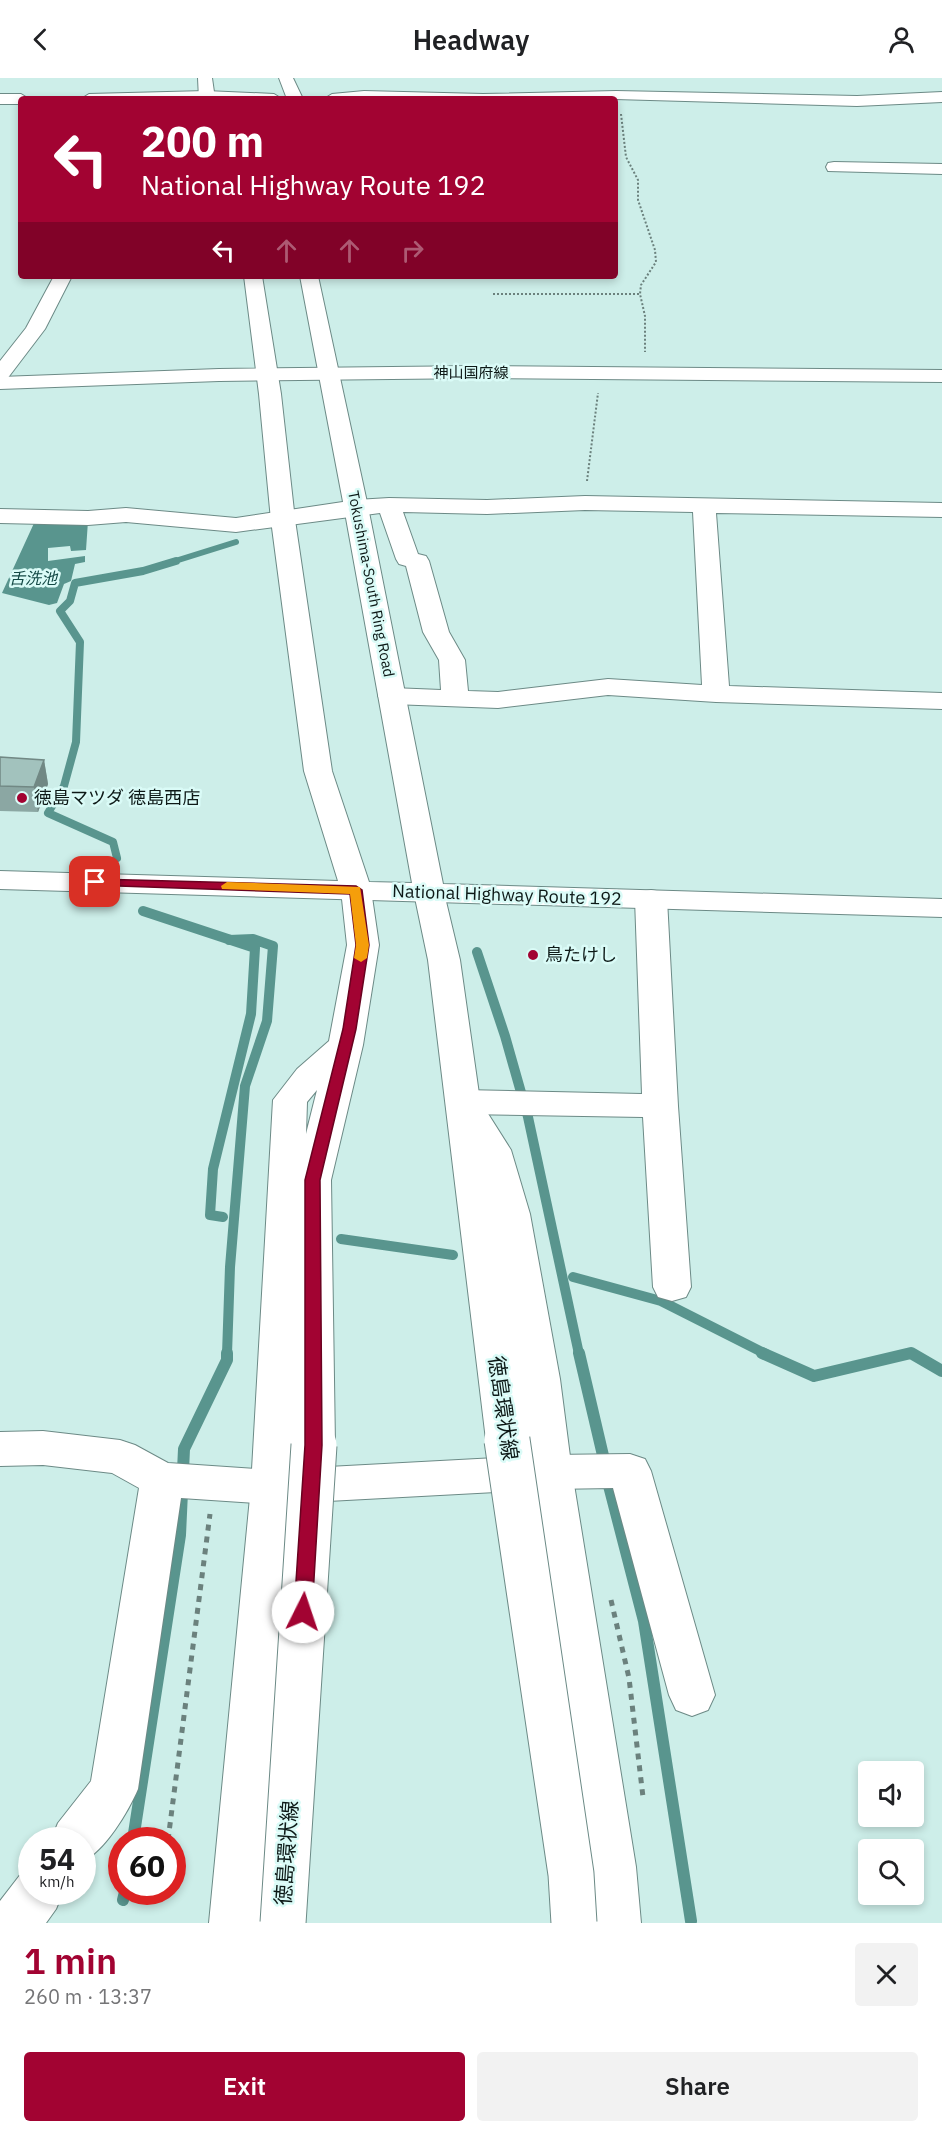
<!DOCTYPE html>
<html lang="en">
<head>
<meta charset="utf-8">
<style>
	:root { --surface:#fff; --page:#f2f2f2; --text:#202124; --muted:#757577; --accent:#a20332 }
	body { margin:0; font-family:"IBM Plex Sans","Noto Sans JP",sans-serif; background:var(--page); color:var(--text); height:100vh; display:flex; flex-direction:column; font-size:22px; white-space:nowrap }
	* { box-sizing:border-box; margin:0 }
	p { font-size:20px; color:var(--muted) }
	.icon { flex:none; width:33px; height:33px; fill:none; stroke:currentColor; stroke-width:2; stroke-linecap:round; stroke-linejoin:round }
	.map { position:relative; height:1845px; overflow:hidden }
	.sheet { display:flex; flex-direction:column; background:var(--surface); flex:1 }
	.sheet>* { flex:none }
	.guide { position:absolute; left:18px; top:18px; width:600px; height:183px; border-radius:6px; box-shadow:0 3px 9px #0003; background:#a20332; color:#fff; overflow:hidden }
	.controls { position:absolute; left:858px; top:1683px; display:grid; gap:12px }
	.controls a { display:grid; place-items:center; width:66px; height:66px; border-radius:6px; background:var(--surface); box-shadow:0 3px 9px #0003; font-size:30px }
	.speed { position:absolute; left:18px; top:1749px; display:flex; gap:12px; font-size:30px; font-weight:700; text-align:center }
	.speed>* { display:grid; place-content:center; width:78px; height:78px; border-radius:50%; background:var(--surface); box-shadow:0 3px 9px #0003; line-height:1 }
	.speed small { font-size:15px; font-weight:400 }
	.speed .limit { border:9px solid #d22; background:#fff; color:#111 }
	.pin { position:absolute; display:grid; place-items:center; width:51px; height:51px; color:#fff; margin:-26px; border-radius:12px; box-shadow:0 3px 9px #0006 }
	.me { position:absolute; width:66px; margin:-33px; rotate:4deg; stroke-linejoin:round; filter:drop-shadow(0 0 4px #0008) }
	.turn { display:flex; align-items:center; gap:21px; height:126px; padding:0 24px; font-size:27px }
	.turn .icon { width:78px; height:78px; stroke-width:2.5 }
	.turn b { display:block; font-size:42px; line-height:51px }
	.lanes { display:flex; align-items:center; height:57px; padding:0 24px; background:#0003; justify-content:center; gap:30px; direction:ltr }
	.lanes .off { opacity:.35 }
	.round { display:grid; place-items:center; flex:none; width:63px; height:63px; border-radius:6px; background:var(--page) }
	.summary { display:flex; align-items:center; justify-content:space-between; height:102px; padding:0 24px }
	h1 { font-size:36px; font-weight:600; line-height:45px; color:var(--accent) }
	.button { display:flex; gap:12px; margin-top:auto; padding:12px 24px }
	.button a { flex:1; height:69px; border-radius:6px; background:var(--accent); color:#fff; font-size:24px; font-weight:600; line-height:69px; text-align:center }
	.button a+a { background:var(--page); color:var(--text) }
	header { display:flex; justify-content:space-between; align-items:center; height:78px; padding:0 24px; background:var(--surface); font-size:27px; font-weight:600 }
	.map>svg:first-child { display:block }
	.water { fill:#59958e }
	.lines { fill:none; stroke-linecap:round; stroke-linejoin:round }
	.stream-far3 { stroke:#59958e; stroke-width:6 }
	.stream-far2 { stroke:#59958e; stroke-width:8 }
	.stream-far1 { stroke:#59958e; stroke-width:10 }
	.stream { stroke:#59958e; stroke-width:12 }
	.minor-casing { stroke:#6c8a86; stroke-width:2 }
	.major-casing { stroke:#6c8a86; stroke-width:2 }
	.highway-casing { stroke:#6c8a86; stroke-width:2 }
	.path-far1 { stroke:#6b817d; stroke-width:2; stroke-dasharray:2 2; stroke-linecap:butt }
	.path { stroke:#6b817d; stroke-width:5; stroke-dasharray:6 6; stroke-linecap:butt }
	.minor { fill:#fff; fill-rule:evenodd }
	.major { fill:#fff; fill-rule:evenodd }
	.highway { fill:#fff; fill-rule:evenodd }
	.major-bridge-casing { stroke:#6c8a86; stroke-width:47; stroke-linecap:butt }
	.major-bridge { stroke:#fff; stroke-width:45 }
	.wall { fill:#8ba7a3 }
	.shaded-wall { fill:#718884 }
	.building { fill:#a2c2bd; stroke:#718884; stroke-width:1.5 }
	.route { fill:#a20332; stroke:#690220; stroke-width:1.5 }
	.slow { fill:#f59e0b }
	.poi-dot { fill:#a20332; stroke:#dafbf7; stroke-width:2 }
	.labels { text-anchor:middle; stroke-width:5; stroke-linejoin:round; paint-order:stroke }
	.far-street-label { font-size:15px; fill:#0d1917; stroke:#dafbf7 }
	.far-water-label { font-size:16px; font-style:italic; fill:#124844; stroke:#dafbf7 }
	.poi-label { font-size:18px; fill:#0d1917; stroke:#dafbf7; text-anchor:start }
	.street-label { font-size:18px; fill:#0d1917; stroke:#dafbf7 }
	.near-street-label { font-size:21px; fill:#0d1917; stroke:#dafbf7 }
</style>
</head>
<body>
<header><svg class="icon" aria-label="back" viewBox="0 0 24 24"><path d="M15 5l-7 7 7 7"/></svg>Headway<svg class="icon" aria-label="person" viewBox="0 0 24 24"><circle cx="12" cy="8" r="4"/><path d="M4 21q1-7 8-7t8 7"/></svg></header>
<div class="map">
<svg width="942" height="1845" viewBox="0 0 942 1845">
	<rect width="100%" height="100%" fill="#cdeee9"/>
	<path class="water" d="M35,443h53l-2,29 -15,1 -1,-5 -22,2v13l37,-5v6l-10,2 -4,17 -7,3 -7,19 -8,2 -47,-12z"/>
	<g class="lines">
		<path class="stream-far3" d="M172,484l64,-20"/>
		<path class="stream-far2" d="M117,780l-4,-16 -65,-29 16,-27 12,-44 4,-100 -20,-31 10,-10 5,-18 68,-12 33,-10"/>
		<path class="stream-far1" d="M143,833l112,37 -4,66 -38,155 -3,46 13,2
			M477,874l28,84 23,81 51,237
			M341,1161l112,16
			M573,1199l88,24 105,53
			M227,1276l3,-87 15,-181 22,-65 6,-75 -20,-7 -24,1
			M905,1276h8"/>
		<path class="stream" d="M579,1275l26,111
			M762,1275l52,23 97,-23 31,18
			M607,1400l37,143 47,300
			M133,1762l47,-305 4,-86 43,-89v-7
			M123,1822l2,-8"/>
		<defs>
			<path id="minor" d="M206,13l68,3 8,5h-201l8,-5z
				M364,13l119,3 133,-3 241,5 85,-4v10l-85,4 -242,-7h-291l8,-5z
				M0,16h21l8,5h-8v5h-21z
				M834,84l108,2v10l-114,-3 -2,-4 2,-4z
				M54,198h18l-27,53 -38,50 -7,2v-20l26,-33z
				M585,418l357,7v14l-226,-4 13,173 213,7v16l-226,-7 -108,-7 -110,13 -106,-4 -10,-2 -4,-6 4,-6 10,-2 49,2 -2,-30 -16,-28 -17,-66 -7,-2 -3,-5 -16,-46 -144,19 -110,-10 -38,3 -88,-2v-14l88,2 38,-3 110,10 120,-18 33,-2 98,2zM585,432l108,2 9,173 -94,-6 -110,13 -30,-1 -3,-31 -16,-28 -20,-71 -3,-5 -8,-2 -15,-42 84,2z
				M651,812l11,2 5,7 11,207 13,181 -5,10 -14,4 -14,-4 -5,-10 -10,-170 -180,-3 -12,-4 -5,-8 5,-8 12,-4 179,4 -7,-195 5,-7z
				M43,1353l77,9 15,5 33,18 104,7 279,-15 79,-1 15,5 6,12 64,224 -7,15 -16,6 -16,-6 -7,-15 -56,-207 -62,1 -279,15 -91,-6 -43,291c-9,21 -34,64 -56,72v-21h-31l7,-17 33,-42 48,-293 -27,-15 -69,-8 -43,1v-34z
				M32,1792v22h31l-7,17 -10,14h-46v-22l20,-26z"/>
			<path id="major" d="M483,288l459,4v12l-459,-4 -264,3 -219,8v-12l219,-8z
				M356,803l11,2 4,7 8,55 -16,100 -32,135 4,265 -6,12 -15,5 -15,-5 -4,-9 -34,475h-52l42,-436 22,-387 24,-31 32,-28 18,-96 -6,-55 4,-7zM317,1012l-11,44 1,-32z
				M429,806l11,2 4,7 16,67 20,141 31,49 19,64 30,165 12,93 64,395 5,56h-52l-3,-56 -59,-425 -5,10 -15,5 -15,-5 -6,-12 -58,-480 -14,-67 4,-7z"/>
			<path id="highway" d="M198,0h14l3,21h-16z
				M279,0h14l10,21h-16z
				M244,198h18l19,118 14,126 37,251 37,111 43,1 -68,-376 -44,-231h18l50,231 75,377 499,15v18l-942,-28v-18l338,10 -34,-110 -33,-251 -12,-126z"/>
		</defs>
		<use href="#minor" class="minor-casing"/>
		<use href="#major" class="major-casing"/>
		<use href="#highway" class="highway-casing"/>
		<path class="path-far1" d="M621,36l5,43 12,23v20l17,50 1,12 -15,23 -1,9 5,22v36
			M493,216h147
			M587,403l11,-88"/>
		<path class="path" d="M611,1522l18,78 14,119
			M168,1762l42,-326
			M160,1822l1,-8"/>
		<use href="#minor" class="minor"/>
		<use href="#major" class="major"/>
		<use href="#highway" class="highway"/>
		<defs>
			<path id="major-bridge" d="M507,1362l64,434 3,49
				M283,1845l31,-478"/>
		</defs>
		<use href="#major-bridge" class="major-bridge-casing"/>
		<use href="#major-bridge" class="major-bridge"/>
	</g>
	<path class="wall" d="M0,679l44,3 4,24 -10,28 -38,-1z"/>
	<path class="shaded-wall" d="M44,682l4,24 -10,28 -4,-25z"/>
	<path class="building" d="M0,679l44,3 -10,27 -34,-1z"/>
	<path class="route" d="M95,801l261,7 6,4 7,55 -13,84 -36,151 2,265 -10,167 -3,6 -6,2 -7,-2 -2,-6 11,-167v-265l38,-151 13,-84 -6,-51 -260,-9 -1,-3 1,-2z"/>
	<path class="slow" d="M227,804l133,5 9,58 -2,13 -6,4 -7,-4 2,-13 -6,-51 -128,-5 -1,-3z"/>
	<g class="poi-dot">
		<circle cx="22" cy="720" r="6"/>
		<circle cx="533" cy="877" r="6"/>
	</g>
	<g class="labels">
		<g class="far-street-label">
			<text x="471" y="300">神山国府線</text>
			<text transform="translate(371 506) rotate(79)" y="5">Tokushima-South Ring Road</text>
		</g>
		<g class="far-water-label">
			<text x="33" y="506">舌洗池</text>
		</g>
		<g class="poi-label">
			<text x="34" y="726">徳島マツダ 徳島西店</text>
			<text x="545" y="883">鳥たけし</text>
		</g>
		<g class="street-label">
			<text transform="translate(507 817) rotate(2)" y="6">National Highway Route 192</text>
		</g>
		<g class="near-street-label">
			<text transform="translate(503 1330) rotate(82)" y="7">徳島環状線</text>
			<text transform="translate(287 1775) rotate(-86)" y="7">徳島環状線</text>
		</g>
	</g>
</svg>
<div class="controls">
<a><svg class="icon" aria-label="sound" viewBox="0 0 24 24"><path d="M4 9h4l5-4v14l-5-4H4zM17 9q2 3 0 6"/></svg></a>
<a><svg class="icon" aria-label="search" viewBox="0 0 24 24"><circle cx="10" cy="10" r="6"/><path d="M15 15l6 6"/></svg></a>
</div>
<div class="speed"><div>54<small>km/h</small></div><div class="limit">60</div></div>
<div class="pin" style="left:95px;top:804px;background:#d93025"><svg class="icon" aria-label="arrive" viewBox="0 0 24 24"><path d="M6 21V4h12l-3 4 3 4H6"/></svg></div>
<svg class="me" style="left:303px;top:1534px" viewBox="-20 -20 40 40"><circle r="19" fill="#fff"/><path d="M0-13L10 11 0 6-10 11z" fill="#a20332"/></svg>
<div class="guide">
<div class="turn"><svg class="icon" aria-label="left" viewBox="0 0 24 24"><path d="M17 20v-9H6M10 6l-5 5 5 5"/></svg><div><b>200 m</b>National Highway Route 192</div></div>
<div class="lanes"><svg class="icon" aria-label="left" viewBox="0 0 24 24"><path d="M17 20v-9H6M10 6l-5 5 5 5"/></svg><svg class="icon off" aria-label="ahead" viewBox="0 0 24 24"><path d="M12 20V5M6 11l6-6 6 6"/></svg><svg class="icon off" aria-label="ahead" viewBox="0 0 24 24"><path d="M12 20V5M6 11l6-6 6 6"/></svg><svg class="icon off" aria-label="right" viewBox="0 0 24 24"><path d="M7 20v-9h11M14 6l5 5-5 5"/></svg></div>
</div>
</div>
<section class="sheet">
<div class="summary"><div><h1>1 min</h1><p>260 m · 13:37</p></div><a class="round"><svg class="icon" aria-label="close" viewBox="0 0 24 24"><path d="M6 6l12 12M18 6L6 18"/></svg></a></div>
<div class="button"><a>Exit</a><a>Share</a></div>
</section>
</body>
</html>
